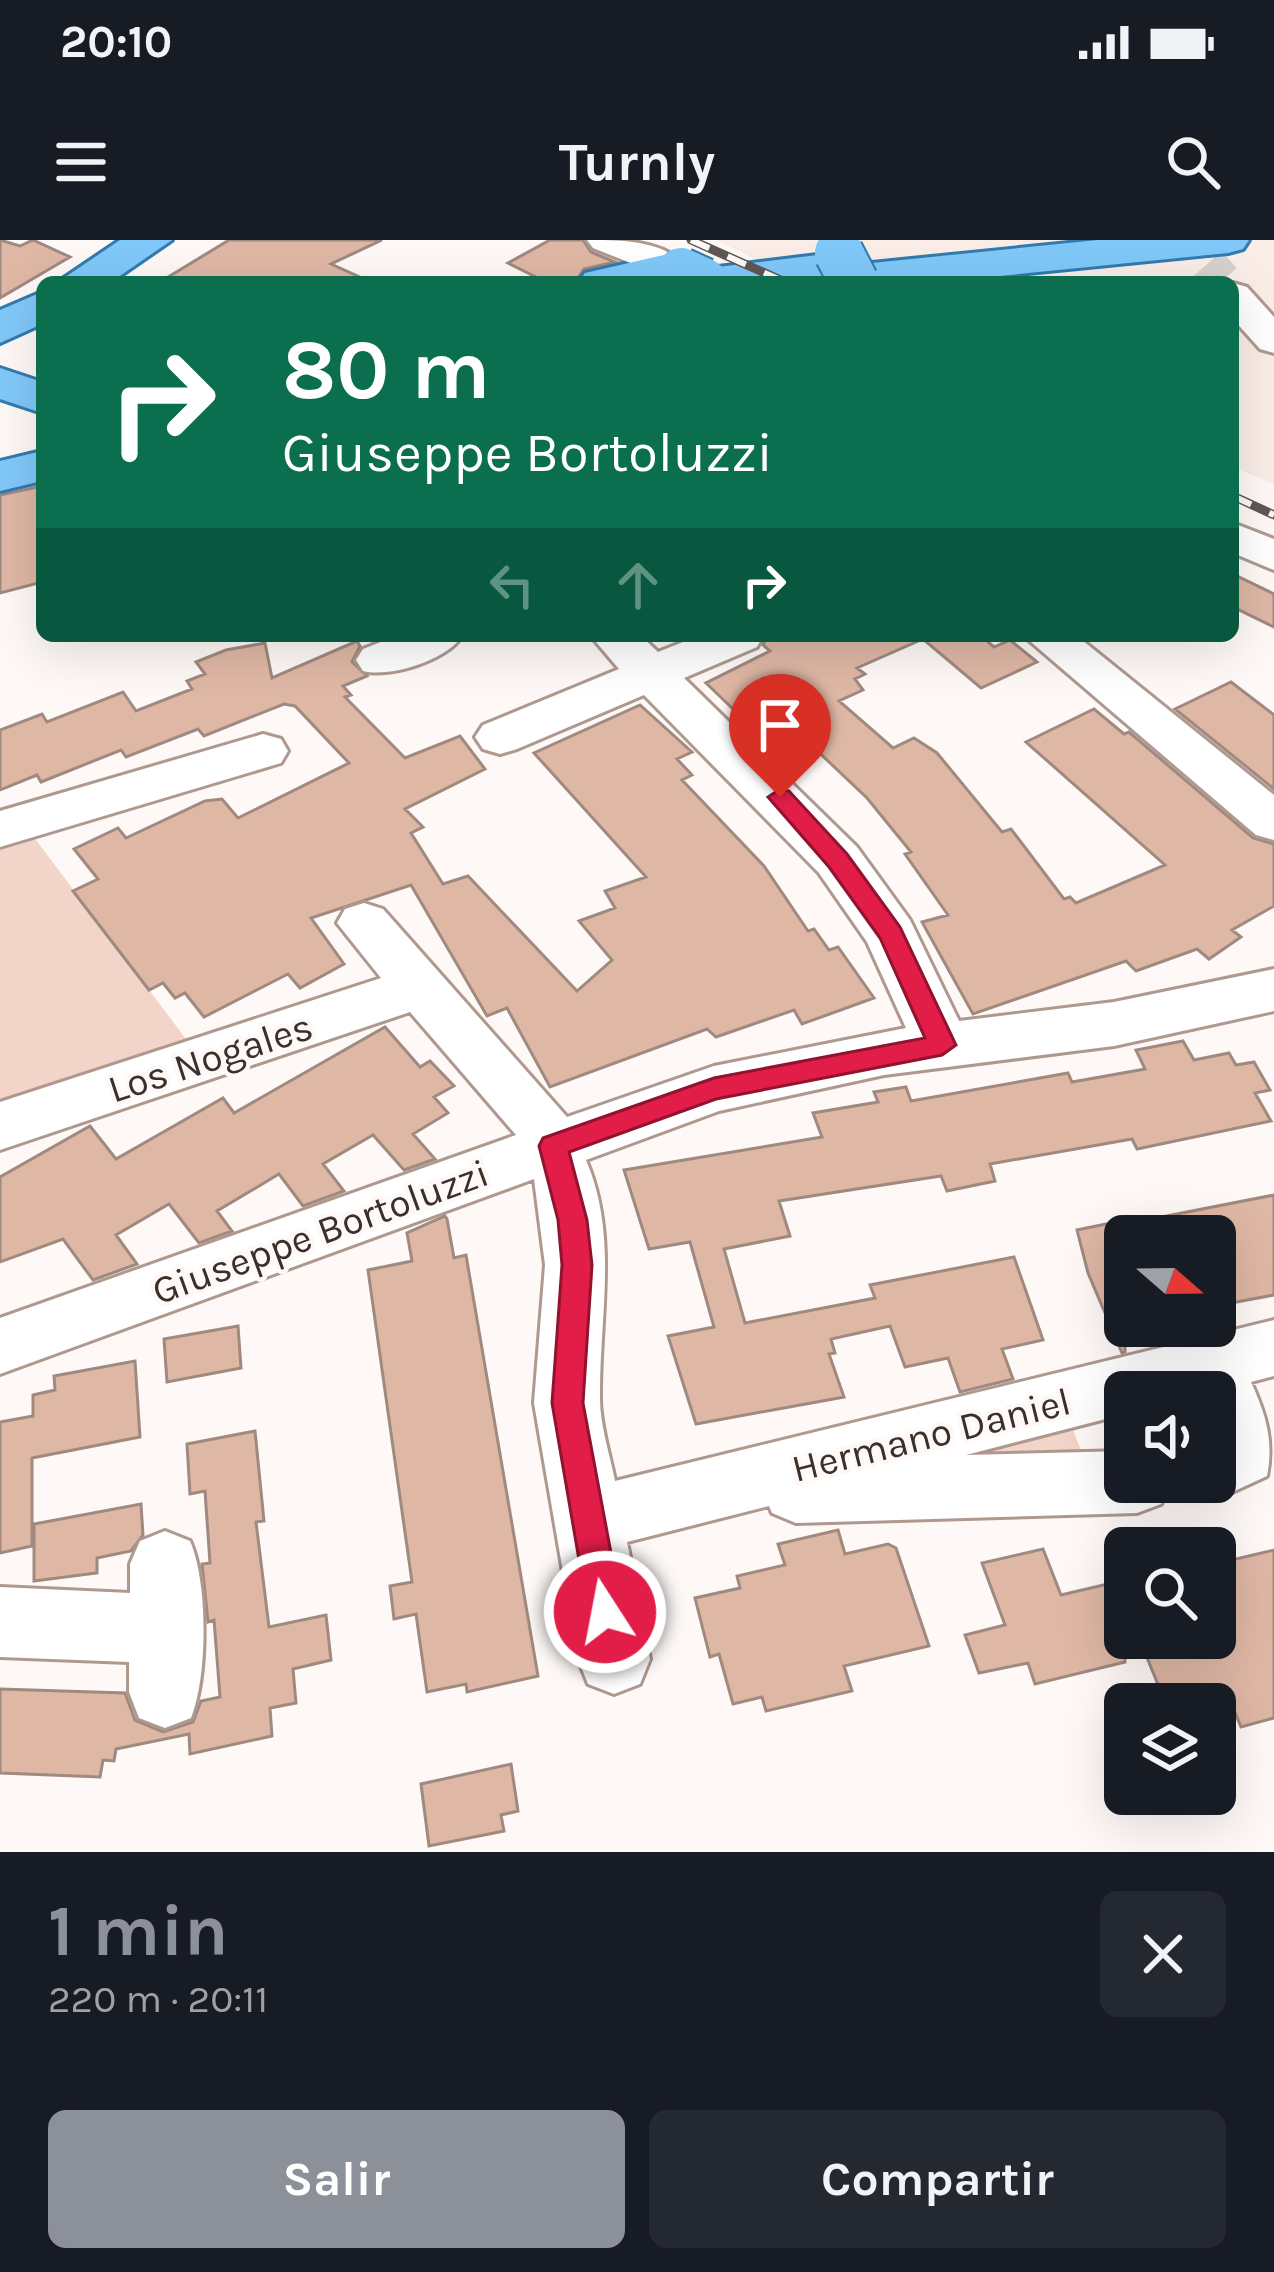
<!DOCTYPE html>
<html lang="es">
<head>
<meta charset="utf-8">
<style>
	:root { --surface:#171b24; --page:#242831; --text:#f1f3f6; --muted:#9ea1a6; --accent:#8c9099 }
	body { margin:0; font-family:Karla,sans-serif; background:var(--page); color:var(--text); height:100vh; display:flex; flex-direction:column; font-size:45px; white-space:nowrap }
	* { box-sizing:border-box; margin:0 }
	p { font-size:39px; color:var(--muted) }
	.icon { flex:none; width:66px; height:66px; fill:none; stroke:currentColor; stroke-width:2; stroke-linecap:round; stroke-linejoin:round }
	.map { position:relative; height:1612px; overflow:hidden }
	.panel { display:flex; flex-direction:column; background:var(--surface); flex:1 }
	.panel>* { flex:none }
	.hud { position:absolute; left:36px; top:36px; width:1203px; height:366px; border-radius:18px; box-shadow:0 12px 48px #0002; background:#0b6e4f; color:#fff; overflow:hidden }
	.needle { width:78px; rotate:110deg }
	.buttons { position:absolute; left:1104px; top:975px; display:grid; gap:24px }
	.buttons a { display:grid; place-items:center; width:132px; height:132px; border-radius:18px; background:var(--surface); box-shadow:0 12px 48px #0002; font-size:60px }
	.pin { position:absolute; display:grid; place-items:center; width:102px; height:102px; color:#fff; margin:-123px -51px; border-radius:50% 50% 50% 0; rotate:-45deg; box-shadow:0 0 12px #0007 }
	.pin .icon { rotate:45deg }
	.me { position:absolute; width:132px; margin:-66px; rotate:349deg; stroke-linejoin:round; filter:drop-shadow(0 0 9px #0008) }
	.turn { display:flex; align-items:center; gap:42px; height:252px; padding:0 48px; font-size:54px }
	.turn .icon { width:156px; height:156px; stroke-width:2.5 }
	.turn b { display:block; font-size:84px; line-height:102px }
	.lanes { display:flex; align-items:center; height:114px; padding:0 48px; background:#0003; justify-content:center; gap:60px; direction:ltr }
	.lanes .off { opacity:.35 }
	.round { display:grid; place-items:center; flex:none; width:126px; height:126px; border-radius:18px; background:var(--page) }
	.headline { display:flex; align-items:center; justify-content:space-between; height:204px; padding:0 48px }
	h1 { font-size:72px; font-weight:700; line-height:90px; color:var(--accent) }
	.cta { display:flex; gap:24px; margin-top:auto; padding:24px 48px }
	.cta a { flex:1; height:138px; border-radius:18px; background:var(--accent); color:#fff; font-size:48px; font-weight:700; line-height:138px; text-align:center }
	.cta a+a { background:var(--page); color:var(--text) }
	.status { display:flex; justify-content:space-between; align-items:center; height:84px; padding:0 60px; background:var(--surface); direction:ltr }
	.status svg { height:33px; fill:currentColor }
	header { display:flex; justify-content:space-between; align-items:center; height:156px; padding:0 48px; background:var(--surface); font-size:54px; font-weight:700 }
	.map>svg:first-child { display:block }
	.built { fill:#faede7 }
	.green { fill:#f2d4c8 }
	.building { fill:#dfb7a5; stroke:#a0897f; stroke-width:3 }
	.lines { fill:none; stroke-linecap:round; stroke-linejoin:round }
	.minor-tunnel { stroke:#d7d1ce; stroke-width:42; stroke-dasharray:42 21; stroke-linecap:butt }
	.minor-casing { stroke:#af998f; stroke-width:6 }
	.major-casing { stroke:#317baf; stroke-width:6 }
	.minor { fill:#fff; fill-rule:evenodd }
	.major { fill:#80c8f9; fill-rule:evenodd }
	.rail-casing { stroke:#5f5754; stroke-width:9 }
	.rail { stroke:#fef9f7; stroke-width:6; stroke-dasharray:20; stroke-linecap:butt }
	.major-bridge-casing { stroke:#317baf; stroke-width:52; stroke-linecap:butt }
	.major-bridge { stroke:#80c8f9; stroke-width:48 }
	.route { fill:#e11d48; stroke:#92132f; stroke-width:3 }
	.labels { text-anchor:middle; stroke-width:9; stroke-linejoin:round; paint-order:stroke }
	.street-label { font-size:39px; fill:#39302c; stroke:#fef9f7 }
</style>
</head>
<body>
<div class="status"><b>20:10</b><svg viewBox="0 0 49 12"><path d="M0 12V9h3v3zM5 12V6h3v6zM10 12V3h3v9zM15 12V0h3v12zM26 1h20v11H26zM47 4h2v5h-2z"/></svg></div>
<header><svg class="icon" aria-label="menu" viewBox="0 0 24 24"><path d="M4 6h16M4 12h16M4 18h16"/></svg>Turnly<svg class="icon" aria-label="search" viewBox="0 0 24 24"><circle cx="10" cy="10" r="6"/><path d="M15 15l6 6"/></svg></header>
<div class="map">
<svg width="1274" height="1612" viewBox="0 0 1274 1612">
	<rect width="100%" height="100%" fill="#fef9f7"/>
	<path class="built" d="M716,0h558v244l-41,-17v-185h-432z"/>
	<path class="green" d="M33,596l156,207 -189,61v-258z
		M1070,1182l17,44 -184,-2z"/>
	<path class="building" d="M0,0l20,6 13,-6 37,17 -70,41z
		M229,0h153l-51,24 40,18h-211z
		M550,0h33l8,12 24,10 -31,7 -9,13h-29l-38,-19z
		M42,246v96l-42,11v-98z
		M1233,334l41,20v33l-41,-20z
		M767,396h214l13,11 16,-7 27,22 -56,26 -58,-49 -66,29 8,6 -10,5 8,11 -24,11 54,47 21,-10 23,15 65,79 9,-3 53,70 6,-2 6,6 89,-38 -139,-123 68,-33 30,25 5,-2 124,106 21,6v62l-42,24 9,7 -32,22 -12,-10 -61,22 -10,-10 -153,53 -51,-92 26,-7 -43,-61 6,-2 -44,-54 -77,-73 -29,11 -55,-53 64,-32 -7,-6z
		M357,401l3,5 -8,16 15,14 -24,10 8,9 -6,2 60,61 55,-22 25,33 -80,40 18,18 -12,6 32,51 25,-8 109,115 35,-31 -33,-39 36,-13 -10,-17 41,-14 -112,-124 106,-48 52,47 -15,7 15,16 -10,5 82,86 44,65 6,-2 15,21 9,-3 36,51 -72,26 -8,-14 -78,27 -9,-8 -157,58 -43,-79 -20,8 -76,-131 -100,33 33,46 -44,24 -12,-14 -84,43 -19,-24 -10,5 -12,-15 -14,7 -76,-99 25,-12 -24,-30 44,-21 8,10 79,-37 17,-2 16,19 111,-55 -54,-57 -11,-2 -80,32 -6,-7 -72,28 -5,-7 -80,32 -4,-7 -37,15v-60l42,-16 5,8 76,-30 13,19 56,-22 -5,-8 18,-7 -9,-12 30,-12 39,-7 7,35z
		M1231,442l43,33v74l-99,-80z
		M385,787l35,40 10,-6 24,25 -20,11 14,16 -35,21 22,25 -31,11 -31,-35 -50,29 21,27 -41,15 -24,-32 -62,37 15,20 -33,12 -30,-39 -53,31 21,29 -44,16 -30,-41 -63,23v-85l90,-51 26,33 107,-61 11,15z
		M1183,801l11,19 35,-7 7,12 18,-3 16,28 -15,3 16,28 -134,28 -5,-10 -142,25 5,17 -48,10 -6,-15 -162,25 11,35 -66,13 21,74 130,-25 -5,-13 144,-28 29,83 -41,9 11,30 -53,13 -12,-34 -43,9 -15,-41 -59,13 4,14 -6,1 15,43 -148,27 -28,-88 46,-9 -24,-85 -41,7 -25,-79 198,-33 -9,-24 65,-11 -4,-10 32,-5 5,14 157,-28 4,9 73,-13 -9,-19z
		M1274,955v100l-59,11v-70h-72l-2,-15z
		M445,976l2,3 7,39 12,-3 72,421 -71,16 -1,-8 -39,8 -11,-78 -22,5 -4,-33 22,-4 -44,-312 44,-9 -5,-28z
		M1125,980v132l-3,1 -34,-80 -11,-43z
		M238,1086l3,42 -74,14 -3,-43z
		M135,1121l5,76 -108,21v88l-32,7v-131l33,-6v-21l22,-5 -1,-14z
		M255,1191l9,90 -8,1 13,105 57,-12 5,45 -38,9 3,34 -26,5 2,28 -82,18 -1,-20 -73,15 -2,12 -11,-1 -3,17 -100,-4v-84l125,4 10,27 28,12 30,-10 8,-21 19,-4 -6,-77 -6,2 -6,-58 8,-1 -5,-72 -15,3 -3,-50z
		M141,1264l2,31 -12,16 -34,7v15l-63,8v-57z
		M838,1290l7,24 43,-10 8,4 33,98 -85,20 8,25 -86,20 -4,-14 -29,7 -14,-50 -9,3 -15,-59 45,-10 -3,-12 48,-11 -7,-21z
		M1043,1309l18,46 64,-15v82l-90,22 -7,-21 -49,10 -14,-38 40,-10 -23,-62z
		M1274,1310v168l-33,9 -7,-17 -12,2 -6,-15 -50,7 -27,-66h87l-11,-26v-48z
		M511,1524l7,47 -17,4 3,16 -75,15 -8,-62z"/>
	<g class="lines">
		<path class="minor-tunnel" d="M1206,25l15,17"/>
		<defs>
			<path id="minor" d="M587,0c33,0 78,0 100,27l-19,11 -75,-30z
				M1233,43l14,4 27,30v36l-14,-4 -27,-30z
				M1233,283l41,16v31l-41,-17z
				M396,396h66c-15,24 -72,42 -99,35l-7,-11 7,-11z
				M591,396h50l17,16 40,-16h65l-6,11 -73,31 173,169 53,73 49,101 155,-19 160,-33v42l-160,35 -230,29 -165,36 -133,49c33,77 13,157 14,239 0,26 10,56 15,82l659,-161v56l-23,6c15,33 23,59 16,94l-52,24 -24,-9 -4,-9h28v-90h-90v22l-159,41 159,-4v31h46l-10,22 -24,9 -341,10 -24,-10 -3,-7 -142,36 23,117 -10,25 -26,10 -26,-10 -10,-25 -44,-256 11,-138 -11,-86 -534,195v-56l516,-183 -106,-123 -410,138v-48l381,-124 -44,-55 8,-14 19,-6 19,6 184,208 147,-51 192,-38 -39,-86 -48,-69 -175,-178 -127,54 -17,5 -17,-5 -8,-12 8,-12 136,-56z
				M1024,396h53l197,159v45l-18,-5z
				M263,494l18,5 7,12 -7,12 -281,84v-36z
				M165,1291l25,10c18,41 18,135 1,177l-26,10 -26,-10 -10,-26v-30l-129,-5v-70l130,6v-29l10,-23z"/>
			<path id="major" d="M120,0h52l-61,42h-53z
				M1098,0h151l-6,9 -15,4 -288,29h-361l6,-9 83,-19 33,15 150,-18 21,12z
				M42,52v32l-42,19v-33z
				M0,128l42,14v31l-42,-14z
				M42,211v30l-42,10v-30z"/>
		</defs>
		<use href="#minor" class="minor-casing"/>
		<use href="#major" class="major-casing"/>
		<use href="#minor" class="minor"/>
		<use href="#major" class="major"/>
		<defs>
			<path id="rail" d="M691,0l94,42
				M1233,256l41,19"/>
		</defs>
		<use href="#rail" class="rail-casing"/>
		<use href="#rail" class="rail"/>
		<defs>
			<path id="major-bridge" d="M839,13l15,29
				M681,32l22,10"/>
		</defs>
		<use href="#major-bridge" class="major-bridge-casing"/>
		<use href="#major-bridge" class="major-bridge"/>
	</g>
	<path class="route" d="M780,549l9,2 58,63 53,73 56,118 -14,10 -226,44 -147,53 18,68 5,45 -9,138 39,209 -5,12 -12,5 -12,-5 -5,-12 -36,-209 10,-138 -4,-45 -19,-74 4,-8 171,-60 211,-40 -45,-100 -51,-71 -61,-70z"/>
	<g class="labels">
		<g class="street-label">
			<text transform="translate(210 817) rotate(-18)" y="14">Los Nogales</text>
			<text transform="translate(320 991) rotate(-20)" y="14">Giuseppe Bortoluzzi</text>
			<text transform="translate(931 1194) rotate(-14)" y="14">Hermano Daniel</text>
		</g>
	</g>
</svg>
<div class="buttons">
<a><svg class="needle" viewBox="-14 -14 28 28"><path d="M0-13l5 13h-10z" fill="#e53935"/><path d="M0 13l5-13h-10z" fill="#9ea1a6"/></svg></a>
<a><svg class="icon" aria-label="sound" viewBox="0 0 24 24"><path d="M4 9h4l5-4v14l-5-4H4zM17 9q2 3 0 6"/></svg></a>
<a><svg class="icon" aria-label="search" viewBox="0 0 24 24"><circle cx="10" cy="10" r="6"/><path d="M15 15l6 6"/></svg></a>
<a><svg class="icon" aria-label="layers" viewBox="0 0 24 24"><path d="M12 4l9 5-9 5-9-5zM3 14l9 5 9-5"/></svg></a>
</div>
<div class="pin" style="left:780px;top:557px;background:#d93025"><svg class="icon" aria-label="arrive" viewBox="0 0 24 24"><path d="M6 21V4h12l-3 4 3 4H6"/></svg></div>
<svg class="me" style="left:605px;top:1372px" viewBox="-20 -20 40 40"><circle r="17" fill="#e11d48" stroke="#fff" stroke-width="3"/><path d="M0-11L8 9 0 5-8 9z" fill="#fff"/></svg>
<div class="hud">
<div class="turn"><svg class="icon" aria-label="right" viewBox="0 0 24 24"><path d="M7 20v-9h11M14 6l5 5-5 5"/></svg><div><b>80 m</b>Giuseppe Bortoluzzi</div></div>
<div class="lanes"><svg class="icon off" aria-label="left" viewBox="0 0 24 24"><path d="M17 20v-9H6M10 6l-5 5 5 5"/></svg><svg class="icon off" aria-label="ahead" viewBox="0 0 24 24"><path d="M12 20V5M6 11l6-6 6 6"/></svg><svg class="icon" aria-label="right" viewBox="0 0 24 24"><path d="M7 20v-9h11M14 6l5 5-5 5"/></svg></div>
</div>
</div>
<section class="panel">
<div class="headline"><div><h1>1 min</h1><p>220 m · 20:11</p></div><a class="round"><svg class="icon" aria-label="close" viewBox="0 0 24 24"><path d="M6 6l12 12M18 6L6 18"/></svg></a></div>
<div class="cta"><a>Salir</a><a>Compartir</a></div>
</section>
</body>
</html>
